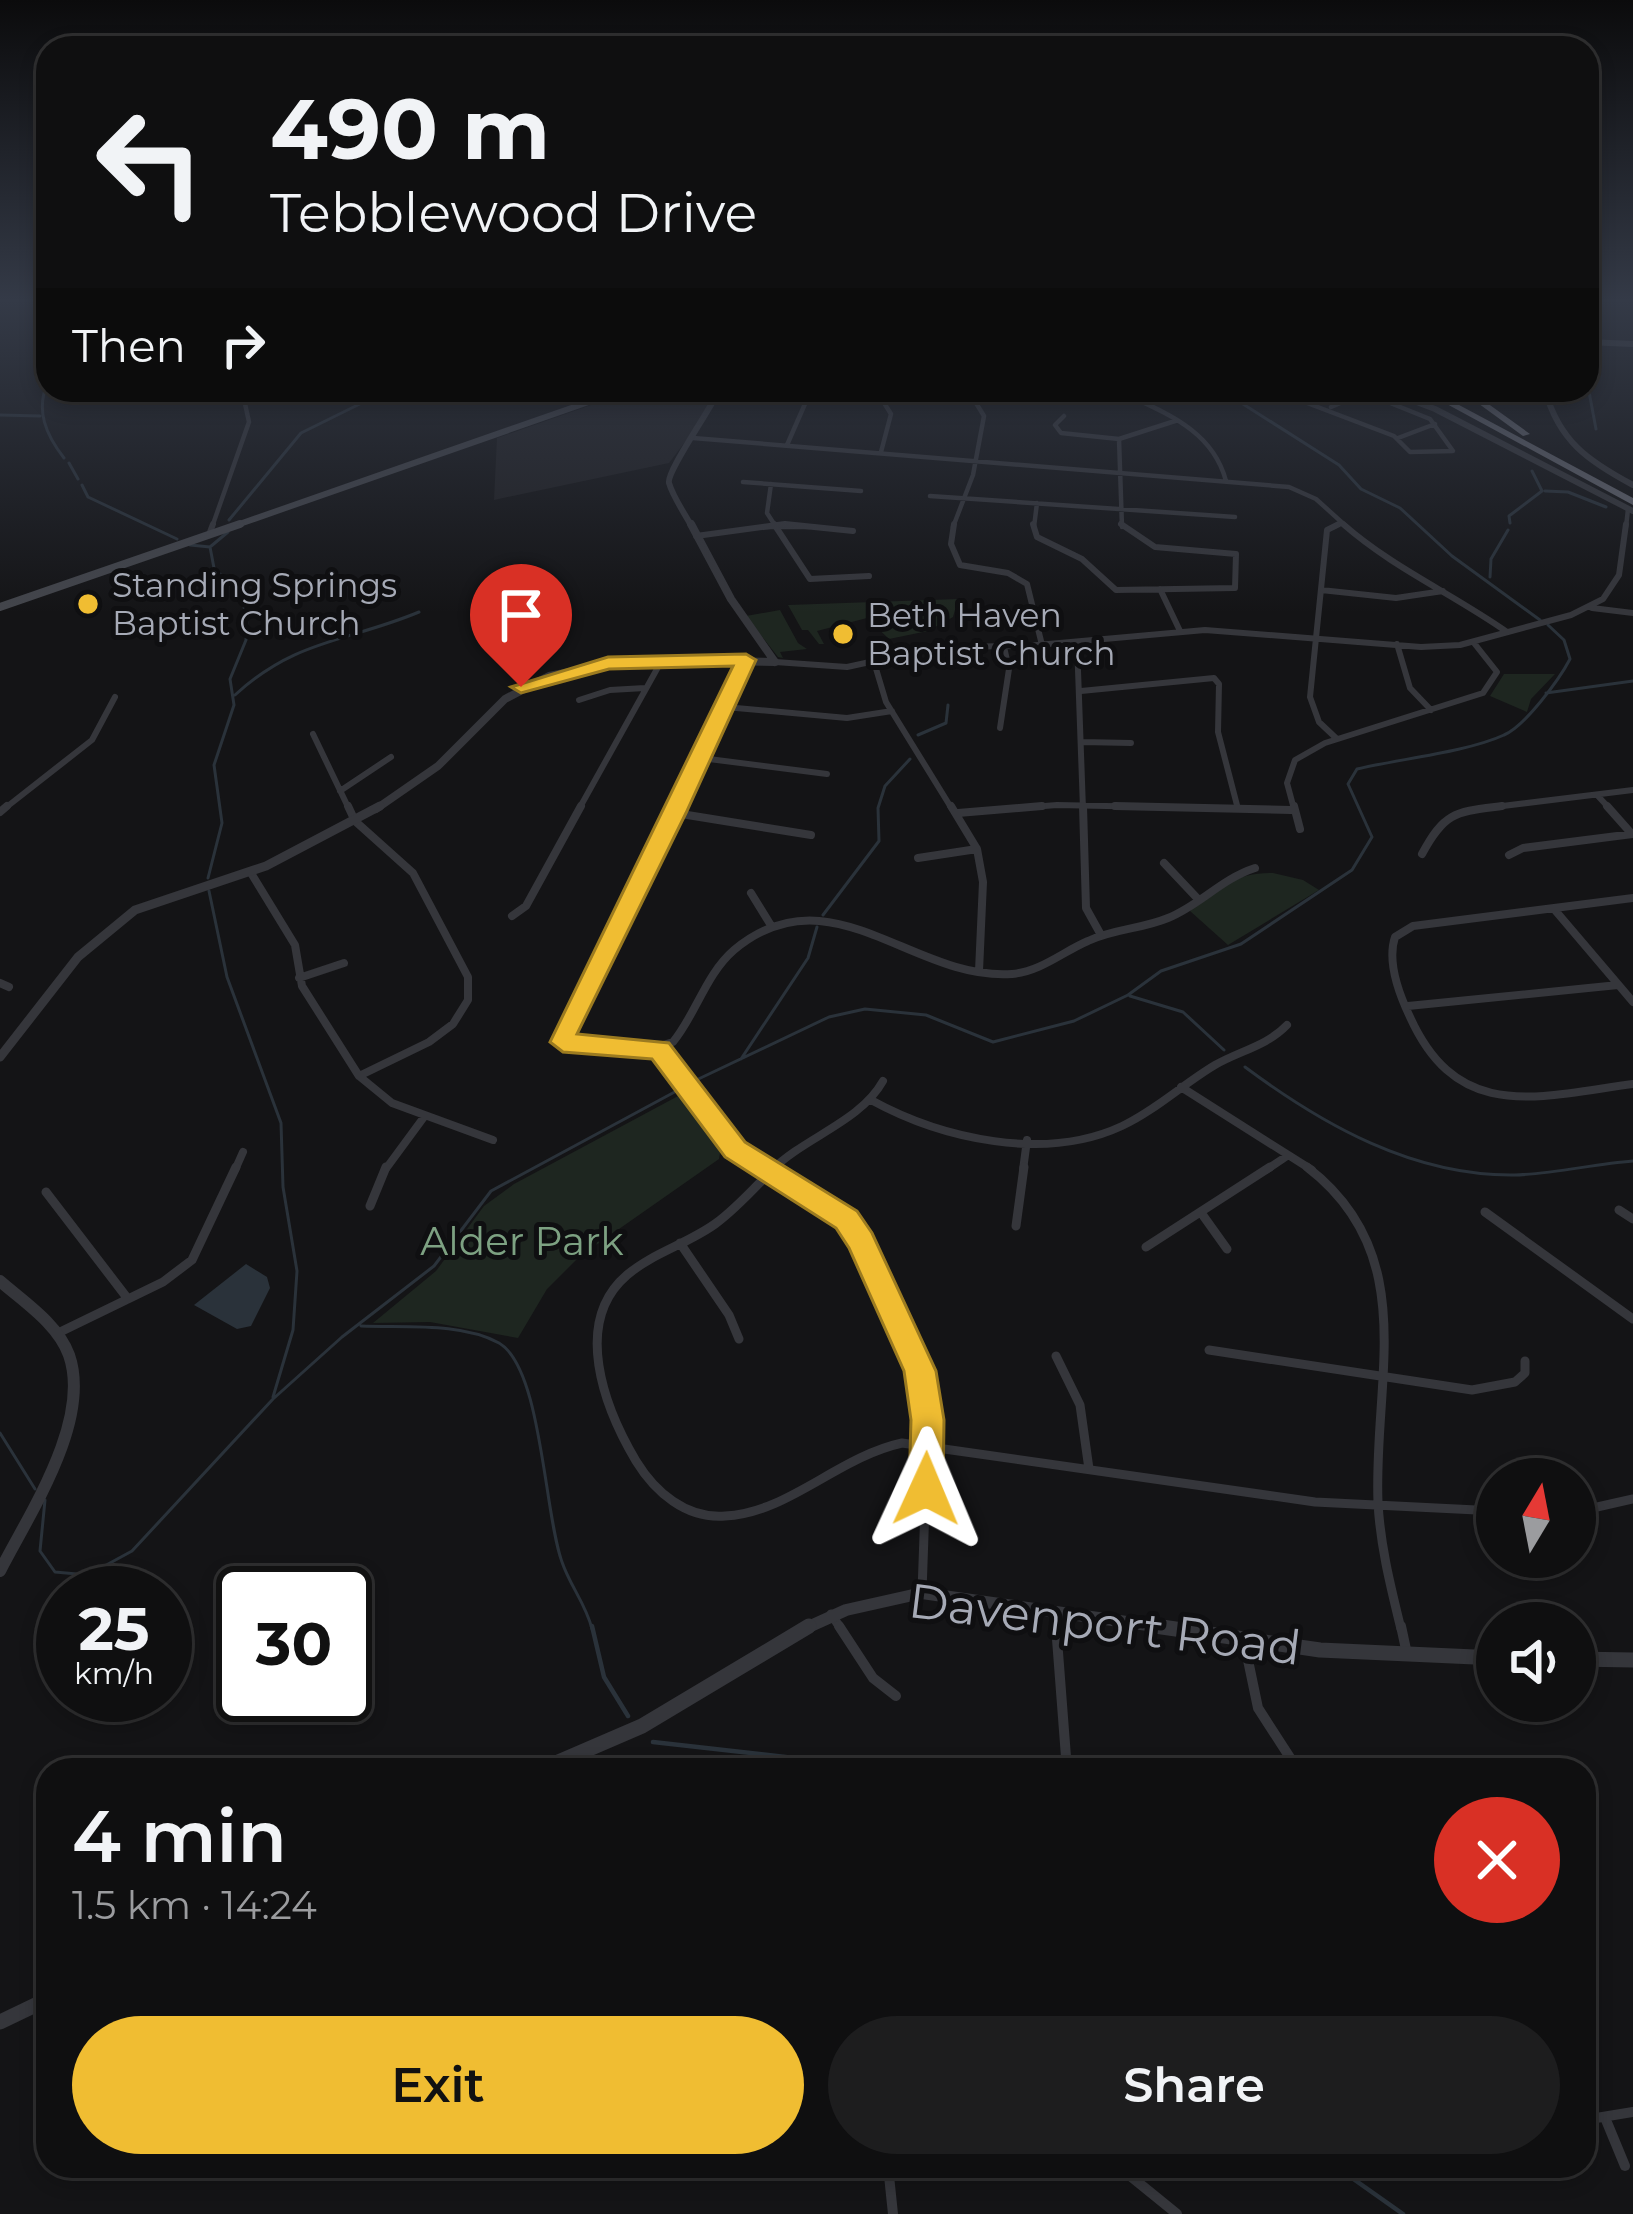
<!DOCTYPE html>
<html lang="en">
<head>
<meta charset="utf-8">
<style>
	:root { --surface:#0f0f10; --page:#1d1d1e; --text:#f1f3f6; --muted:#9b9c9f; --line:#2f2f30; --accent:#f0bd32 }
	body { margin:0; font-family:Montserrat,sans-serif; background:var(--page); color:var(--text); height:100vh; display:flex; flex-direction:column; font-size:45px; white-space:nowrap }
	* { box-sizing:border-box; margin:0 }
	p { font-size:39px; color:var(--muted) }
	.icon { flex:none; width:66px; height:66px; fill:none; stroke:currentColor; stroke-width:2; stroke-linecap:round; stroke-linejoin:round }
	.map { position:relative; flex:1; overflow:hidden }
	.side { position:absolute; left:36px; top:1758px; width:1560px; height:420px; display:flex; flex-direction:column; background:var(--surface); border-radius:36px; box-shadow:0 6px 18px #0003,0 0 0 3px var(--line) }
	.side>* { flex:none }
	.hud { position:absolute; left:36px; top:36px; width:1563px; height:366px; border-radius:36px; box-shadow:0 6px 18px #0003,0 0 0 3px var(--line); background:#0f0f10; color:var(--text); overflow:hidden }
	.needle { width:78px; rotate:10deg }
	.fabs { position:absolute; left:1476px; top:1458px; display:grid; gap:24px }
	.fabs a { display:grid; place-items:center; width:120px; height:120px; border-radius:50%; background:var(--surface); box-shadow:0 6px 18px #0003,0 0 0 3px var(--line); font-size:60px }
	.speed { position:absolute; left:36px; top:1566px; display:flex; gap:24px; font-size:60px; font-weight:700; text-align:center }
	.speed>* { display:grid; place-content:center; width:156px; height:156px; border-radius:50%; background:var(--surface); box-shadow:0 6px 18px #0003,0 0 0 3px var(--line); line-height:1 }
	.speed small { font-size:30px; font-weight:400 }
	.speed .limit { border:6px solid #111; border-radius:18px; background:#fff; color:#111 }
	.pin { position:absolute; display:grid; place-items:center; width:102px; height:102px; color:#fff; margin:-123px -51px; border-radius:50% 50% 50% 0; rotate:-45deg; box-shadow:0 0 12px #0007 }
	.pin .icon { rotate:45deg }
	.me { position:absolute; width:132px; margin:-66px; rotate:1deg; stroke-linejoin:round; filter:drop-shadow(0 0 9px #0008) }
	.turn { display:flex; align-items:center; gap:42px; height:252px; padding:0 36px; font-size:54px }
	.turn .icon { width:156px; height:156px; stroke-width:2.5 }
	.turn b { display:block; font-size:84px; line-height:102px }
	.then { display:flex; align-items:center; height:114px; padding:0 36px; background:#0003; gap:24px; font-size:45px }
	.round { display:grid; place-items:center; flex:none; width:126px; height:126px; border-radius:63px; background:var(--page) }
	.headline { display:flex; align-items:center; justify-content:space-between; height:204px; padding:0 36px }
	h1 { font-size:72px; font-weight:600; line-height:90px }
	.action { display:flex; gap:24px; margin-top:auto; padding:24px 36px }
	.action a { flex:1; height:138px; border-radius:72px; background:var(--accent); color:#111; font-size:48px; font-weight:600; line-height:138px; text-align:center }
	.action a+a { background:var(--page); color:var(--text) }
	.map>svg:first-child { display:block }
	.built { fill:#202023 }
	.green { fill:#1e2620 }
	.water { fill:#2a323a }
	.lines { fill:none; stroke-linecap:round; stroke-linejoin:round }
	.stream-far1 { stroke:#2a323a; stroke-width:3 }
	.stream { stroke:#2a323a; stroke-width:4.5 }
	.minor-far4 { stroke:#35363b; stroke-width:4.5 }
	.minor-far3 { stroke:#35363b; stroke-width:6 }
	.minor-far2 { stroke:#35363b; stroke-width:8 }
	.minor-far1 { stroke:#35363b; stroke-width:9 }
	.minor { stroke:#35363b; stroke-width:10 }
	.tertiary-far4 { stroke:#35363b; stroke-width:6 }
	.tertiary-far3 { stroke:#35363b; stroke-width:8 }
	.tertiary-far2 { stroke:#35363b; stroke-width:9 }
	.tertiary-far1 { stroke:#35363b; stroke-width:12 }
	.tertiary { stroke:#35363b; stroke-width:15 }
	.secondary-far1 { stroke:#43454b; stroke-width:6 }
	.secondary { stroke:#43454b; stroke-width:8 }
	.motorway { fill:#61636c; fill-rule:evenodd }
	.route { fill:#f0bd32; stroke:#9c7b20; stroke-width:3 }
	.poi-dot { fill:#f0bd32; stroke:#0f0f11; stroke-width:4.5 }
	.labels { text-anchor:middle; stroke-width:10; stroke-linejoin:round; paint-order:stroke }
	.far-poi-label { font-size:33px; fill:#a6aab6; stroke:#0f0f11; text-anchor:start }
	.park-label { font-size:39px; fill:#7da182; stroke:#0f0f11 }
	.near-street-label { font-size:48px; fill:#a6aab6; stroke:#0f0f11 }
</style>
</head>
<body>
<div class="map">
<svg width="1633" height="2214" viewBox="0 0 1633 2214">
	<rect width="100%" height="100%" fill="#141416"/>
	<path class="built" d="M634,390h79l-9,27 -35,46 -175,37 3,-62z"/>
	<path class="green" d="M958,599l-5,18 -25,14 -39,8 -22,-21 -50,13 7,13h-5l-11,-14h-6l-14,-25z
		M780,610l18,33 9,6 -27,3 3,6 -5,-1 -32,-41z
		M1504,674h51l-24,25 -4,13 -37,-16z
		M1273,873l30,7 16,10 -91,55 -38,-34c24,-24 49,-39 83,-38z
		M680,1095l41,52 -2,12 -140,98 -32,32 -29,49 -88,-16 -57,1 63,-52 48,-65 30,-22z"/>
	<path class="water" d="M246,1264l21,13 3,11 -19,38 -14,3 -43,-24z"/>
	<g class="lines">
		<path class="stream-far1" d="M1587,304v13
			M1587,381l9,48
			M48,382c-13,28 -2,53 16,76
			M1221,390l118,75 22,24 39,19 52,48 88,64
			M0,415l40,1
			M69,463l9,16
			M82,485l6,12 89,42
			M1545,491l23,1 38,15
			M229,520l72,-87 87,-43
			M1510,523l-1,-7 33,-25 -10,-20
			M190,545l20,2 18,-15
			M1490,577l1,-18 17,-29
			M1546,693l87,-12
			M235,695c61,-56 112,-53 184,-83
			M918,735l28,-12 2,-18
			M208,878l14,-55 -8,-58 20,-60 -4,-26 16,-39 1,-19 -5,-24 -28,-29 -4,-21
			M209,891l18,86 54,146 2,64 14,84 -4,59 -20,67
			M823,915l56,-74 -1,-33 7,-22 25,-27
			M1130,996l53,16 41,38
			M741,1059l67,-101 9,-31
			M1245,1067c78,58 168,109 269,108 40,-1 79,-11 119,-14
			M690,1083l139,-66 36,-8 61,6 67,27 81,-21 54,-26 33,-24 80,-27 111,-74 20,-33 -24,-53 9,-15c42,-10 110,-17 147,-34 21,-9 55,-55 66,-76l-6,-19 -16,-15
			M361,1326c42,2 100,-4 138,17 43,25 45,170 63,219 8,24 24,42 30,67
			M0,1433l35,56
			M45,1500l-5,51 15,21 33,3 44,-24 141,-152 69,-62 92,-71 57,-75 191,-103"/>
		<path class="stream" d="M592,1626l12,51 24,39
			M653,1742l141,16 25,12
			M1335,2166l68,48"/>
		<path class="minor-far4" d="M876,390l15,24 -10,38
			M1117,390c45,22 95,38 109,91
			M1273,390l121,46 16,16 43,-1 -23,-32 -72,-29
			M1331,407l35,-15
			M1064,416l-9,9 6,8 58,6
			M693,438l596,49 27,12 31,28
			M1398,438l37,-14
			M787,445l21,-48 36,-7
			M743,482l118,9
			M771,484l-4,29 9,14
			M930,496l305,21
			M212,527l37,-105 -7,-32
			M766,527h44
			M953,527l20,-52 11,-59 -16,-26
			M1034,527l3,-24
			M1122,527l-3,-88 56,-18
			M1334,527l5,-3
			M1626,527l2,-18"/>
		<path class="minor-far3" d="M774,524l36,55 59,-3
			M954,524l-3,20 9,21 48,8 19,11 15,61
			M1033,524l4,13 45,22 34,31 119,-2 1,-34 -81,-7 -34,-23
			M1343,524c50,44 110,70 164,108
			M210,532l3,-8
			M696,536l89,-12 68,7
			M1160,589l20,42
			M1321,590l75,8 47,-7
			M1592,608l41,5
			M1077,642l6,167
			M1397,644l13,44 21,22
			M775,662l72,5 92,-20 87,-1 179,-16 216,17 39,-2 111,-30 32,-16 16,-24 7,-51
			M874,662l12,40 66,107
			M1081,691l133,-13 5,6 -1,48 20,77
			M579,700l31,-10 35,-2
			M725,707l122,11 45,-7
			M1000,728l9,-59 -5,-22
			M313,734l36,75
			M1337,739l-18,-17 -9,-25 17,-167 12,-6
			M1082,742l49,1
			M701,758l126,16
			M340,791l51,-34
			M1597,795l13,14
			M4,809l88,-69 23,-43
			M579,809l83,-149
			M677,809l69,-149
			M1005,809l52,-4 198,4
			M1294,809l-7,-26 8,-23 30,-17 158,-50 14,-21 -23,-29
			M1478,809l155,-19"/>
		<path class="minor-far2" d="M348,806l7,15 58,52 55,104v23l-15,24 -24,18 -70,34
			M678,806l-114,227 -1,9 5,3 75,6 30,-9c23,-28 33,-68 61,-92 97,-81 178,31 278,24 28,-2 52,-23 76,-33 25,-12 54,-12 80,-23 32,-13 53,-39 87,-50
			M951,806l26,43 6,33 -4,89
			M1083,806l3,102 15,27
			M1115,806l176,4
			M1294,806l6,23
			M1607,806l24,27
			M0,812l7,-6
			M675,813l136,22
			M958,813l84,-7
			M1422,854c23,-43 34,-42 80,-48
			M1509,855l14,-7 110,-14
			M918,858l59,-9
			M1164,863l33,35
			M251,873l44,72 7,41 57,90 33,27 101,37
			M751,893l21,34
			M1633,898l-220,28 -18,11c-8,24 4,57 15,80 48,106 127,80 223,67
			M1554,909l79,93
			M512,916l14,-10 55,-100
			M299,978l45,-15
			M0,983l9,4
			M1408,1006l210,-21
			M660,1050l64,89 40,31
			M1181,1087l131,83
			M871,1100c71,39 174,62 251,26 34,-16 61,-42 93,-61 24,-14 52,-19 72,-40
			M235,1170l8,-18
			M385,1170l39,-53
			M772,1170c33,-33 88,-48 111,-89
			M1023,1170l4,-30
			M1266,1170l21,-14"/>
		<path class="minor-far1" d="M760,1167l82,49 28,45 54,125 4,35 -6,171
			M775,1167c-19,19 -38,41 -60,57 -28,20 -62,29 -88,51 -55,47 -23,132 9,186 19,31 50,58 89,55 63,-3 113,-59 177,-73l413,59 182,9
			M1307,1167c115,88 66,213 71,335 2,43 13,86 23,127
			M46,1192l82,107
			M370,1206l16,-39
			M1619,1210l14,9
			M1485,1212l148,107
			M1202,1214l25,35
			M1016,1226l8,-59
			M680,1243l49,72 10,24
			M1146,1247l124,-80
			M58,1333l105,-51 29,-22 44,-93
			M1209,1350l263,40 43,-8 10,-9v-12
			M1056,1356l24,49 9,64
			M1575,1512l58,-13
			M1055,1613l1,16
			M831,1614l10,15"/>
		<path class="minor" d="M839,1626l34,52 23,18
			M1056,1626l11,144
			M1401,1626l6,28
			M1244,1641l14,67 40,62
			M1584,2120l49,-8
			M1606,2120l19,46
			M888,2166l5,48
			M1118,2166l59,48"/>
		<path class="tertiary-far4" d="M1385,390l50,19 198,102
			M1545,390c14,51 43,71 88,95
			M692,527c-7,-13 -19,-30 -23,-44 -3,-11 42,-74 50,-93"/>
		<path class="tertiary-far3" d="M691,524l40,75 44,63
			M376,809l62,-43 67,-67 44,-23 83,-16 143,2"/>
		<path class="tertiary-far2" d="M0,1057l78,-100 57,-47 131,-44 114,-60"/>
		<path class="tertiary-far1" d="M0,1281c24,21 58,43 69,74 23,66 -40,159 -69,216
			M804,1629l42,-19 76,-17 254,36"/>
		<path class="tertiary" d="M1155,1626l165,24 177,8
			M1575,1659l58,1
			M540,1770l102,-44 167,-100
			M0,2022l48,-23"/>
		<path class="secondary-far1" d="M1587,342l46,2
			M231,527l392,-137"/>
		<path class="secondary" d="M0,607l240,-83"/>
		<path class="motorway" d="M1421,390h10l202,108v7z
			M1460,390h9l61,44 -7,2z"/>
	</g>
	<linearGradient id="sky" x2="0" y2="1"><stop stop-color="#0b0b0c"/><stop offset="0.49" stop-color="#343a47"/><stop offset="1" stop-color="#343a47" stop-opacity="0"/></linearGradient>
	<rect width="1633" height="613" fill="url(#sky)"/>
	<path class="route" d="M746,654l10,6 -70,153 -109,221 92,9 76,99 112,69 15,22 64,138 8,49 -1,69 -5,11 -12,5 -12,-5 -5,-11 2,-69 -7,-49 -55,-123 -13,-20 -111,-71 -73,-98 -89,-7 -13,-10 183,-376 -124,3 -88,24 -10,-6 97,-30z"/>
	<g class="poi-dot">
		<circle cx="88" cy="604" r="12"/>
		<circle cx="843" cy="634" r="12"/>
	</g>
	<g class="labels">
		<g class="far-poi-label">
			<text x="112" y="597">Standing Springs<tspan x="112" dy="38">Baptist Church</tspan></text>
			<text x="867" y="627">Beth Haven<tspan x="867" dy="38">Baptist Church</tspan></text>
		</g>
		<g class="park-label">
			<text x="522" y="1255">Alder Park</text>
		</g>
		<g class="near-street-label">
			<text transform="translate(1105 1624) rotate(7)" y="17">Davenport Road</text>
		</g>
	</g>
</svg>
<div class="fabs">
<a><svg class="needle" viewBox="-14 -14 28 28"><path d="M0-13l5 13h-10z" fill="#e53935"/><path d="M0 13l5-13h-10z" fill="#9b9c9f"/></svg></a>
<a><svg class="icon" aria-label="sound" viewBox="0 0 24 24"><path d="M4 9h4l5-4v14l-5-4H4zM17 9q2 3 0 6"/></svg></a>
</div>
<div class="speed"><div>25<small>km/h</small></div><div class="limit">30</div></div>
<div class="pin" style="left:521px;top:687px;background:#d93025"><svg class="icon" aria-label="arrive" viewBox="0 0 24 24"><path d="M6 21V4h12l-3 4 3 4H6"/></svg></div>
<svg class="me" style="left:926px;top:1489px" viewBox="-20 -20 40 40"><path d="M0-17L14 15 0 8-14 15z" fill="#f0bd32" stroke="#fff" stroke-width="4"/></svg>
<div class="hud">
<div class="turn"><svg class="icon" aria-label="left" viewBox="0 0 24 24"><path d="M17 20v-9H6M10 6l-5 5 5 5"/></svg><div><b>490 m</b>Tebblewood Drive</div></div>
<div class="then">Then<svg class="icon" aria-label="right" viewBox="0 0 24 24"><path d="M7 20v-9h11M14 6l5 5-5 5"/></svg></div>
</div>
<section class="side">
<div class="headline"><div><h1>4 min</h1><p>1.5 km · 14:24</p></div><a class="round" style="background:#d93025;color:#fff"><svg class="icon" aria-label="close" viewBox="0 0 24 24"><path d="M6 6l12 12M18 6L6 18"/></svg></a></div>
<div class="action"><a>Exit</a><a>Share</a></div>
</section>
</div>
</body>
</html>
